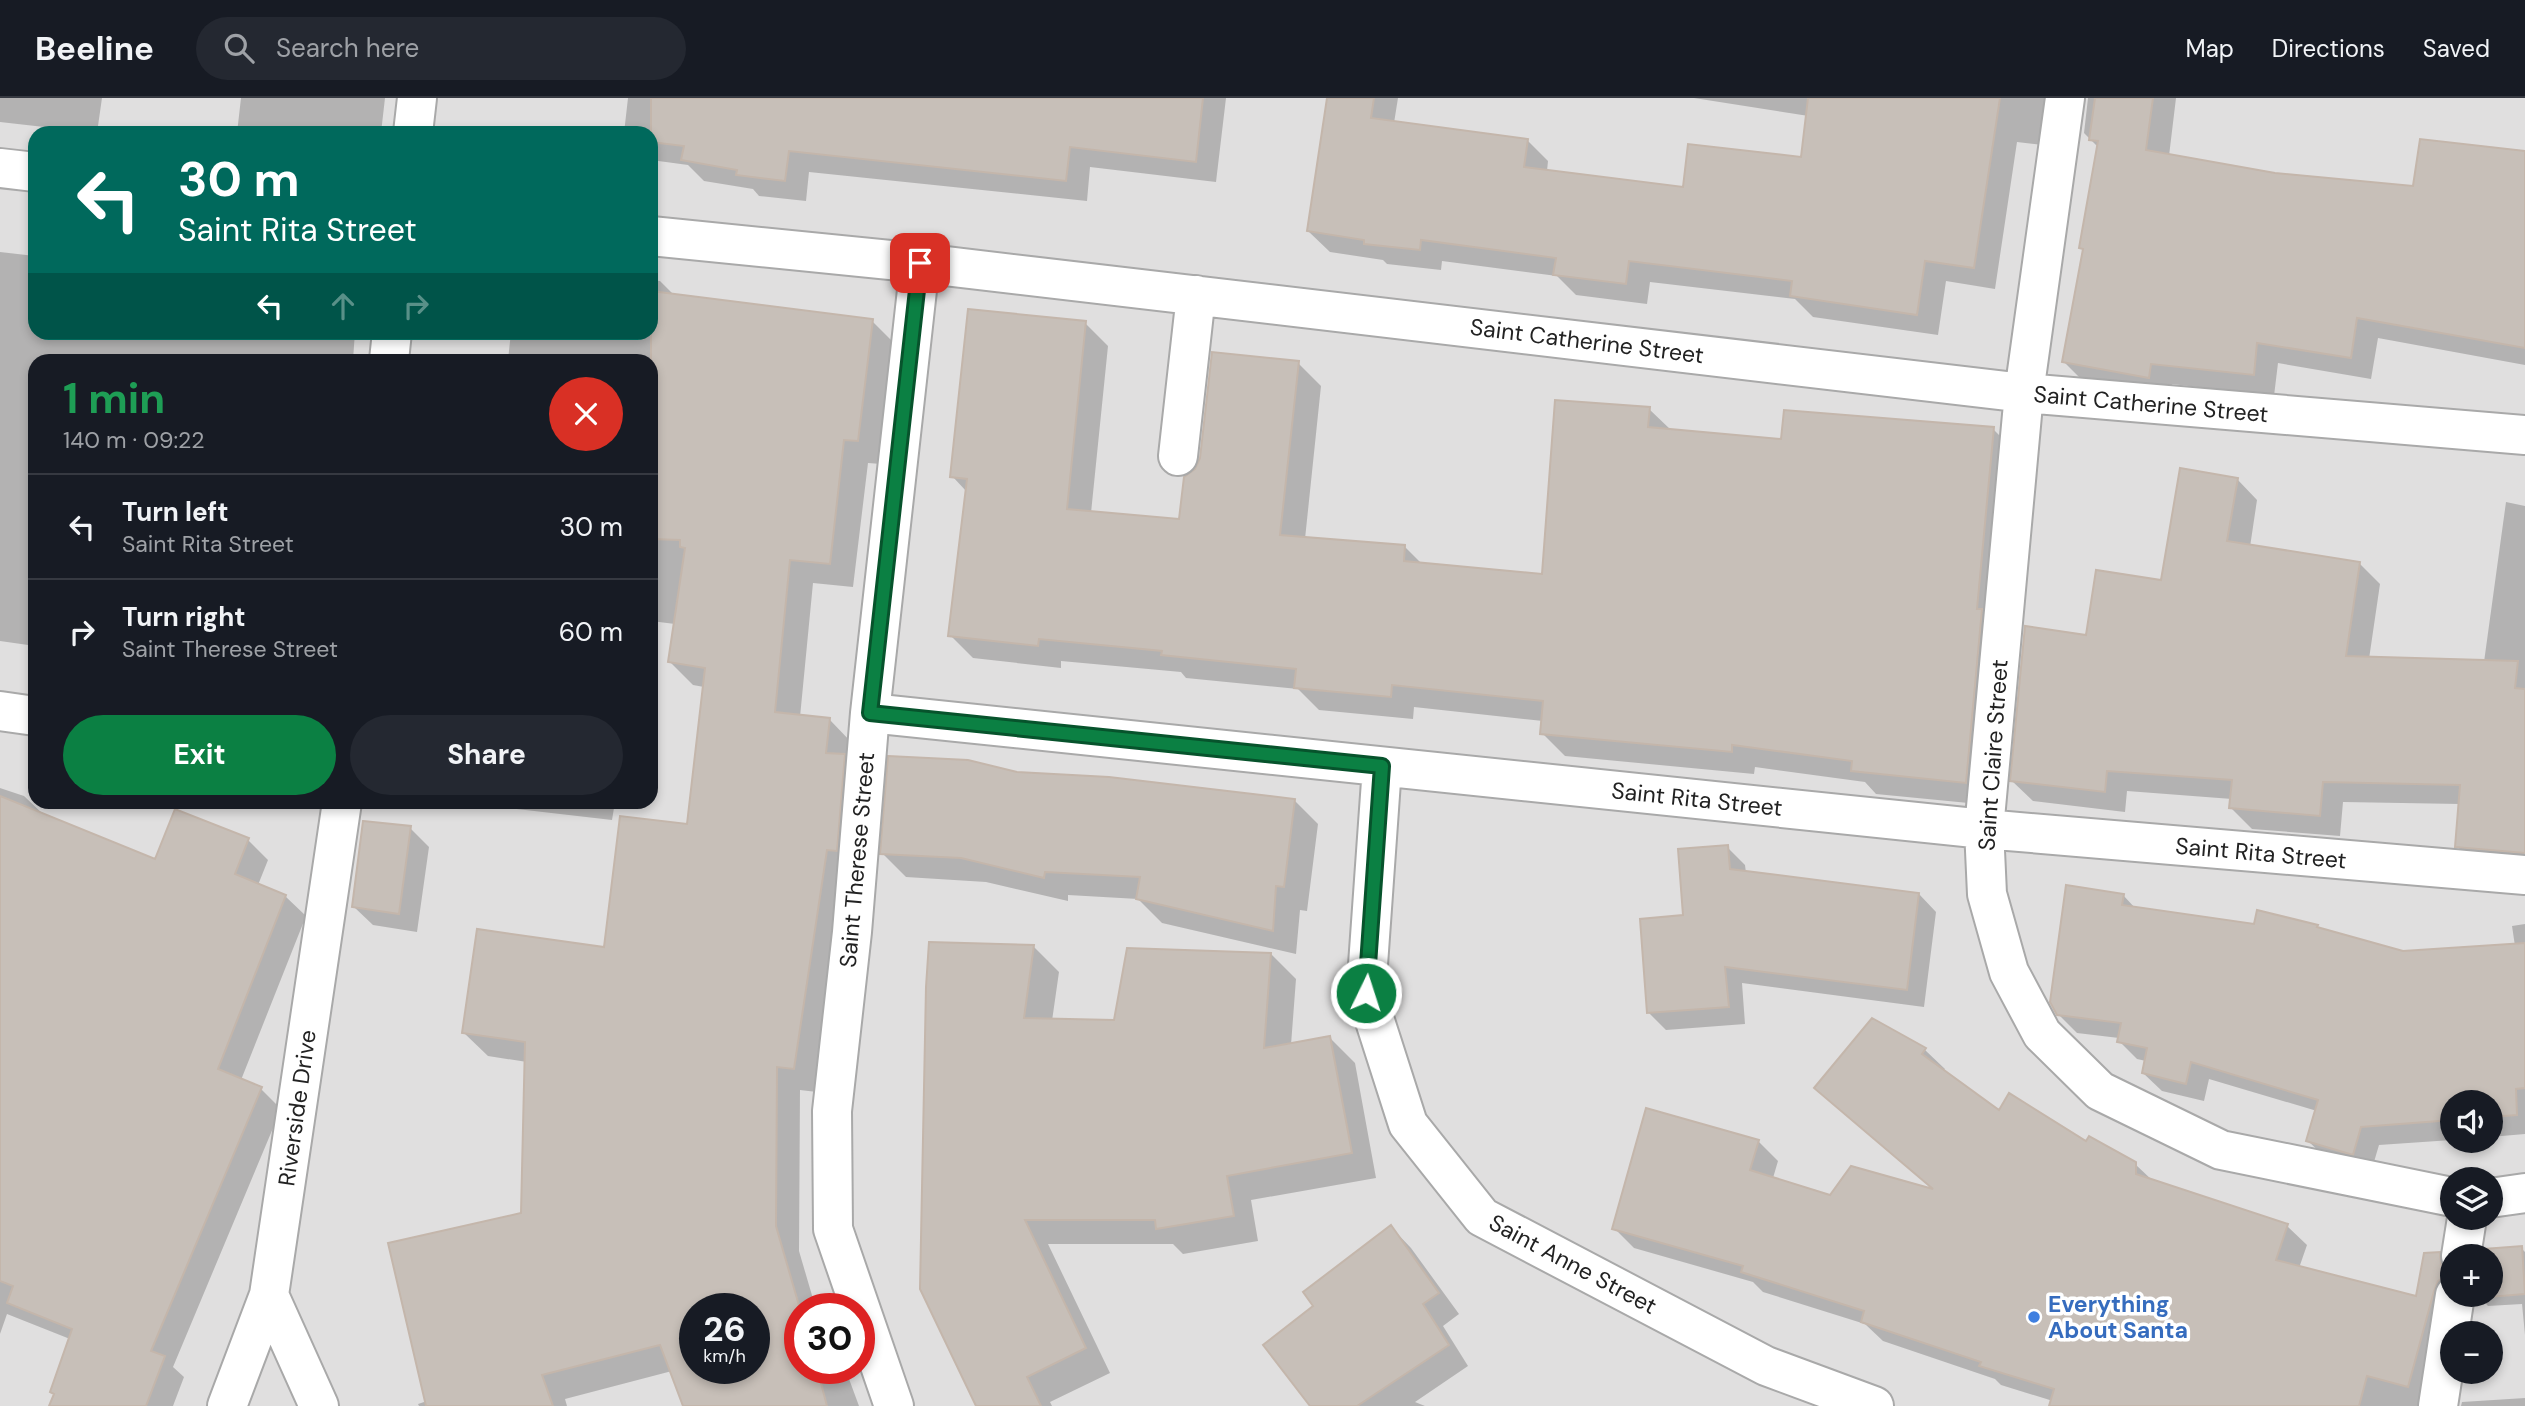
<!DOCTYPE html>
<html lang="en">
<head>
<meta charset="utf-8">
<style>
	:root { --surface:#171b24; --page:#242831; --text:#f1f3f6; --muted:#9ea1a6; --line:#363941; --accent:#0b8043 }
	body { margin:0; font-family:"DM Sans",sans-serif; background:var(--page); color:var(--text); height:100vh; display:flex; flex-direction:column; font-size:26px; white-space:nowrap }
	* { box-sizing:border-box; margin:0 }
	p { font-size:23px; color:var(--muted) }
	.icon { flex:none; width:38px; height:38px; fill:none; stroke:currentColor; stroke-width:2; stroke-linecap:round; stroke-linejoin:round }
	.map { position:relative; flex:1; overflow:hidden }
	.drawer { position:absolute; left:28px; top:256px; width:630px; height:455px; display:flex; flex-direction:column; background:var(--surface); border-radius:21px; box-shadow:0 4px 10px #0003 }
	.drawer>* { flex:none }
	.guide { position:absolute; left:28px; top:28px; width:630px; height:214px; border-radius:21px; box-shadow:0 4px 10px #0003; background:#00695c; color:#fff; overflow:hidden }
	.buttons { position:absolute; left:2440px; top:992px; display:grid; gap:14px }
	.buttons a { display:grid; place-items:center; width:63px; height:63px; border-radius:50%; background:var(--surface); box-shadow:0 4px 10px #0003; font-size:35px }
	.speed { position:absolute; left:679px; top:1195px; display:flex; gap:14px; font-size:35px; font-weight:700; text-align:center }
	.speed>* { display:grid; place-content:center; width:91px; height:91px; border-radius:50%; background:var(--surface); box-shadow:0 4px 10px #0003; line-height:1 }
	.speed small { font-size:18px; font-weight:400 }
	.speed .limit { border:10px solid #d22; background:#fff; color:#111 }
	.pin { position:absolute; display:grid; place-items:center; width:60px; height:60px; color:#fff; margin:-30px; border-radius:14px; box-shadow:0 4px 10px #0006 }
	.me { position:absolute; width:77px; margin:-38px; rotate:4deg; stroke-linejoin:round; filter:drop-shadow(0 0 5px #0008) }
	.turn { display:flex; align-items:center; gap:24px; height:147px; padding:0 35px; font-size:32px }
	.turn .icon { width:91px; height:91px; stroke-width:2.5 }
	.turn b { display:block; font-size:49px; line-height:60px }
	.lanes { display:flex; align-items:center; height:66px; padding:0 35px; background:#0003; justify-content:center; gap:35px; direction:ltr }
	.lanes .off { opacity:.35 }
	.round { display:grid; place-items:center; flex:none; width:74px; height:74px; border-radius:37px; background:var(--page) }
	.summary { display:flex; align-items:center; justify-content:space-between; height:119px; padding:0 35px }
	h1 { font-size:42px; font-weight:700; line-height:52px; color:#1e9e55 }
	.action { display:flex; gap:14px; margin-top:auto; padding:14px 35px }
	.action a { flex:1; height:80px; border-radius:42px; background:var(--accent); color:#fff; font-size:28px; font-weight:700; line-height:80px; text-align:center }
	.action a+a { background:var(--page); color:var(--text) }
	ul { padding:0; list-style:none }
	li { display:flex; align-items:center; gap:21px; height:105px; padding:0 35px; border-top:2px solid var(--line) }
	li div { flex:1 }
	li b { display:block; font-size:26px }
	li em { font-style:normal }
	header { display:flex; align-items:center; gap:42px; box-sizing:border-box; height:98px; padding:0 35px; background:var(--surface); border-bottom:2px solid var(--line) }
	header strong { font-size:33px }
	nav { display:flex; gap:38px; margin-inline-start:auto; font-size:24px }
	.search { width:490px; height:63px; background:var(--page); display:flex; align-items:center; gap:18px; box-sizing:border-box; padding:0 24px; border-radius:38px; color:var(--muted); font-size:26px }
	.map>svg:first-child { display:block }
	.residential { fill:#e0dfdf; fill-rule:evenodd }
	.shadow { fill:#0003; fill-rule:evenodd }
	.building { fill:#c7bfb8; stroke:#c4b6ab; stroke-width:2; fill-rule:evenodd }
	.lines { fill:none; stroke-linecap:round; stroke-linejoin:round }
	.minor-casing { stroke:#a9a9a9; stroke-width:42 }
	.minor { stroke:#fff; stroke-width:38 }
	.route-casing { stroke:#07532c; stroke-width:18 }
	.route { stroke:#0b8043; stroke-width:12 }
	.shop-dot { fill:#3f7fe0; stroke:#fff; stroke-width:2.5 }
	.labels { text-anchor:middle; stroke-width:7; stroke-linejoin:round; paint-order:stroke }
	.street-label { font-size:23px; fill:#222; stroke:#fff }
	.shop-label { font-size:23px; font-weight:bold; fill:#366cbe; stroke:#fff; text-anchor:start }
</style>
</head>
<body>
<header>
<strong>Beeline</strong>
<div class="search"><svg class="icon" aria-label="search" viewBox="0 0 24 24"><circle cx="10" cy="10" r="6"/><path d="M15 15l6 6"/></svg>Search here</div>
<nav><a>Map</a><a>Directions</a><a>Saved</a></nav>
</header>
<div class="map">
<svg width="2525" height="1308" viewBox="0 0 2525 1308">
	<rect width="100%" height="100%" fill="#f2efe9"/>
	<path class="residential" d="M0,0h2525v1308h-2525zM35,35h616v199h-616zM35,262h616v442h-616zM2452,1004h38v39h-38zM2452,1082h38v38h-38zM2452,1158h38v39h-38zM695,1211h59v59h-59zM800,1211h59v59h-59zM2452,1236h38v38h-38z"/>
	<path class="shadow" d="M0,0h102l-5,35 -97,-11z
		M241,0h144l-4,35h-144z
		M628,0h598l-10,84 -126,-15 -3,34 -278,-29 -3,29 -47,-5 -6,-7 -49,-8 -16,-16 -37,-5v-27h-27z
		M1329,0h69l-4,25 133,17 21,21 -1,10 137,18 122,-13 9,-59 -121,-19h389l-23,49 -43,-5 -22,147 -49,-8 -8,54 -125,-18 -18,-18 -145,-17 -3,22 -71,-9 -19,-19 -115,-15 -1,9 -54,-6 -4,-4 -53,-8 -22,-21z
		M2088,0h88l-7,58 356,72v137l-147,-27 -7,41 -93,-16 -4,33 -102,-12 -3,14 -84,-15 -21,-21 21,-110 -4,-4 17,-101 -14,-14z
		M0,154l35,4v76h320l-2,28h-318v286l-35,-5z
		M651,182l9,1 15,15 197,25 24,24 -15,119 -13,-1 -15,124 -40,-4 -13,134 30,3 23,24 -36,348 -17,-2 -1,161 17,58h-16v59h45l14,38h-174l-13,-35 -107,28 2,7h-148l-1,-2 9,-3 96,-186 4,-153 -39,-6 -24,-23 142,-84 83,-123 15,-139 -11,-2 -24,-24 6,-37 -24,-3v-261h-143l3,-28h140zM695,1211h59v59h-59z
		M1085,225l23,23 -17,167 90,8 16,-50 101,-108 23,23 -16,153 100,8 17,17 122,12 105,-167 22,21 112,11 210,-12 23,23 -27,353 -113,-11 -11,-12 -110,-15 -1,7 -189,-18 -23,-23 1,-12 -129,-14 -1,12 -94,-9 -21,-21 -112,-11 -5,-6 -120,-11v7l-88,-10 -23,-23 17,-143 -15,-16z
		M2237,381l20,21 -7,47 109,16 21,21 -11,75 115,3 22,-160 19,4v365l-48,-4 -20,-21 3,-42 -117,-2 -3,34 -88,-7 -21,-21 1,-9 -105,-8 -2,21 -92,-11 -21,-20 76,-144 75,-55z
		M1017,676l277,26 24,24 -11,87 -7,-1 -4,44 -134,-31 -24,-24 -70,-4v6l-82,-19 -80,-5 -24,-24z
		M0,690l24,8 21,20 111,45 92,-21 20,20 -10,25 27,11 21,20 -65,164 20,9 20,20 -108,258 11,10 -11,29h-122l19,-67 -63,-25 -7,20z
		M457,704h158l-3,18z
		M410,730l19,19 -12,85 -44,-7 -19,-18z
		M1727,749l18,18 1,8 173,21 17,18 -12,95 -182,-24 3,41 -79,6 -17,-17z
		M2123,797l13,14 119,17 62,1 3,2 83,24 112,-7 -3,-20 13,-2v210l-35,3v-35h-38v38l-73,5 -8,27 -44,-13 -19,-18 9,-30 -108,-32 -5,22 -42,-10 -19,-18 3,-12 -9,-2 -18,-18v-3l-42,-5 -19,-19z
		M1034,849l25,25 -7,49 63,1 156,-68 25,25 -5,66 39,-7 25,25 21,115 -125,22 7,41 -75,13 -10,-10h-125l62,129 -60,29 2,4h-74l-56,-117z
		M1872,923l53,29 20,19 -2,2 56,42 88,30 48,21 18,17 134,45 20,19 -8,23 119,30 21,-44 13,13v28l-24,111h-377l2,-5 -52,-16 -6,-6 -112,-38 -18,-17 -102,-32 -10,-10 -119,-34 -20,-20 144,-87 20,20 -5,17 58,19 104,-6 -99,-84 -20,-19z
		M1391,1129l20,21 48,66 -16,12 25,40 -53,36 10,4h-113l4,-100z
		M2521,1150l4,4v83l-3,-31 -34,2 -10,-11h12v-39h-6l2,-5z
		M2525,1300v8h-64l1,-4z"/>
	<path class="building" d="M651,0h552l-7,64 -126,-15 -4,34 -277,-30 -4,30 -49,-6 1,-5 -56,-10 3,-14 -33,-4z
		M1327,0h47l-3,20 157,21 -4,28 159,20 5,-43 113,13 7,-59h192l-26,170 -49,-7 -8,54 -127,-19 2,-15 -163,-20 -3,23 -73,-9 3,-17 -135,-18 -1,10 -56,-6v-4l-57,-9z
		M2095,0h58l-7,52 129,23 138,13 7,-47 105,12v197l-168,-30 -6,40 -94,-15 -3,32 -103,-11 -2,14 -87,-16 21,-113 -4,-1 19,-107 -9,-1z
		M651,193l222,28 -15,122 -14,-1 -14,124 -40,-4 -15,152 55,6 -4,35 19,1 -8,97 -10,-1 -33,219 -17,-2 -1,159 24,83v59h17l10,38h-144l-23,-61 -118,30 11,31h-127l-38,-163 133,-30 4,-171 -63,-9 15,-104 127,18 16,-131 67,8 18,-156 -37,-6 17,-114 -5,-1v-7l-29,-1zM695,1211h59v59h-59z
		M968,211l118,12 -19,188 112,10 5,-42 11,-8 5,-11 12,-106 87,9 -19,174 125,10 -1,16 138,13 13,-174 95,7 -2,20 133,12 3,-29 210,17 -17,182h5l-16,174 -115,-12 1,-10 -120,-16v7l-192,-18 3,-33 -151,-16 -1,12 -97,-9 2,-19 -135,-14 1,-4 -123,-12 -1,7 -90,-10 19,-157 -17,-2z
		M2180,370l58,10 -11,63 133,21 -14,94 172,5 -3,27 10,1v164l-70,-6 5,-62 -137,-3 -3,34 -91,-8 3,-28 -125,-9 -2,21 -95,-11 15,-155 61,9 10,-65 65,10z
		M888,658l80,4 49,12 92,5 186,22 -11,88 -8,-1 -3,45 -137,-32 4,-22 -95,-5 -1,6 -83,-20 -81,-4z
		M0,698l155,63 20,-50 74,29 -14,36 51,21 -68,174 44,18 -111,264 14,5 -19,50h-97l5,-12 -4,-2 22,-63 -65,-26 6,-17 -13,-5z
		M363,723l48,5 -12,88 -47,-7z
		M1728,747l2,24 189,24 -12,97 -182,-23 4,40 -82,6 -7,-94 43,-4 -5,-66z
		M2066,787l58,9 -2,11 132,19 3,-14 61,15 -1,2 86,24 122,-8v145l-9,1 1,26 -27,2v-15h-38v18l-91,7 -8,28 -47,-14 12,-41 -127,-38 -5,22 -44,-11 5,-25 -30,-6 4,-19 -64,-8 -7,-13z
		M929,844l105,3 -10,73 90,2 13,-72 144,5 -7,95 66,-12 22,117 -125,23 7,40 -78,13 -1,-9h-130l61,128 -59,29 14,29h-65l-56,-117 6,-302z
		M1872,920l54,30 -4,6 77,56 10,-17 77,48 3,-5 47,26v12l152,50 -12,36 140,36 8,-43 16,-1 1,12 9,10 -12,7 -4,10 -26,96 -41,-11 -8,30h-310l5,-17 -75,-23 2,-4 -120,-40 3,-11 -123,-39 2,-6 -131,-37 34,-121 113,32 -9,30 80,25 21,-29 82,23 -119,-101z
		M1391,1127l48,68 -16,11 26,41 -92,61h-47l-47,-61 50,-39 -10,-14z
		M2522,1148l3,48 -48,4 -1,-3h14v-39h-7l1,-7z"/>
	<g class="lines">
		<defs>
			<path id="minor" d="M2065,0l-41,295 -40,436 3,65 22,78 33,62 58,57 121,59 231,47
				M413,35l4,-35
				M0,70l35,4
				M651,138l269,27 1104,130 501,42
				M389,262l3,-28
				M1178,358l18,-161
				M0,613l35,5
				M870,615l1114,116 541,46
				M1382,669l-16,226 42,131 74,93 284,149 108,40
				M2490,1100l35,-5
				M2461,1158l6,-38
				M269,1197l50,111
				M227,1308l42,-111 73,-493
				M894,1308l-61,-177 -1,-118 20,-179 18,-219 50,-450
				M2438,1308l17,-111"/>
		</defs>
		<use href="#minor" class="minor-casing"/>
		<use href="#minor" class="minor"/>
	</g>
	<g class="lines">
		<defs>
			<path id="route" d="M920,165l-50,450 512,53 -16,227"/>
		</defs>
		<use href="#route" class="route-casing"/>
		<use href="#route" class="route"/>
	</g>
	<circle class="shop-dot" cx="2034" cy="1219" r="7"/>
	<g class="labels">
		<g class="street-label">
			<text transform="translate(1587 243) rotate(7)" y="8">Saint Catherine Street</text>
			<text transform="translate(2151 306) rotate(5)" y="8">Saint Catherine Street</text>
			<text transform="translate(1993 657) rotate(-86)" y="8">Saint Claire Street</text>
			<text transform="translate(1697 701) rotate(6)" y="8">Saint Rita Street</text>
			<text transform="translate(2261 755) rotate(5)" y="8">Saint Rita Street</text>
			<text transform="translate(857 762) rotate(-85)" y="8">Saint Therese Street</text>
			<text transform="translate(297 1010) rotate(-82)" y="8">Riverside Drive</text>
			<text transform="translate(1573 1166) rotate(28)" y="8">Saint Anne Street</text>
		</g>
		<g class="shop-label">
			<text x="2048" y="1214">Everything<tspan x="2048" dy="26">About Santa</tspan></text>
		</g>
	</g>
</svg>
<div class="buttons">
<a><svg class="icon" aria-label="sound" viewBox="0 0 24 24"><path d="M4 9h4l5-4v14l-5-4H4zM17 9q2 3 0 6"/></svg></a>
<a><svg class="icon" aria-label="layers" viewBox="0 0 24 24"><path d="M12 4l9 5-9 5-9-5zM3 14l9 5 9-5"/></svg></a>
<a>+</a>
<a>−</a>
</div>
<div class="speed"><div>26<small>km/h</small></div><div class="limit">30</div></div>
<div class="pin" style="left:920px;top:165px;background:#d93025"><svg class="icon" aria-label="arrive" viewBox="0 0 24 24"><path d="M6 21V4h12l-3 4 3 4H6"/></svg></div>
<svg class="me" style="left:1366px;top:895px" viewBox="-20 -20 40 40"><circle r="17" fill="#0b8043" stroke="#fff" stroke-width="3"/><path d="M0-11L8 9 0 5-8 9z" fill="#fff"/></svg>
<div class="guide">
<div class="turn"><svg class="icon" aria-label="left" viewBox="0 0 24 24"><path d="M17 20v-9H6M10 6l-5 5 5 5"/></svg><div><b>30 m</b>Saint Rita Street</div></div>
<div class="lanes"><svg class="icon" aria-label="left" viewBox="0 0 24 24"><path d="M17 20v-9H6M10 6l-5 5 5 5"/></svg><svg class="icon off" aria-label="ahead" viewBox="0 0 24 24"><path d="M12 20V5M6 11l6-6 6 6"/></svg><svg class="icon off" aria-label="right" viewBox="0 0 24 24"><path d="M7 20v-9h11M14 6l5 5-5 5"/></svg></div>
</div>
<section class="drawer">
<div class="summary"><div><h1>1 min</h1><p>140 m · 09:22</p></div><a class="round" style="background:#d93025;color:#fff"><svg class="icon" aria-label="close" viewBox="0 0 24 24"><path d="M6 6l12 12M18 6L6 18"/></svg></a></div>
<ul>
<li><svg class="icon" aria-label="left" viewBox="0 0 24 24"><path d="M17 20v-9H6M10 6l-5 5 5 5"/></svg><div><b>Turn left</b><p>Saint Rita Street</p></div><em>30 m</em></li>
<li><svg class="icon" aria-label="right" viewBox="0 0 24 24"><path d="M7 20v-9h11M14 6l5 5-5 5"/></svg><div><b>Turn right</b><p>Saint Therese Street</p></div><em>60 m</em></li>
</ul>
<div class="action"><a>Exit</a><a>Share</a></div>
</section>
</div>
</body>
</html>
